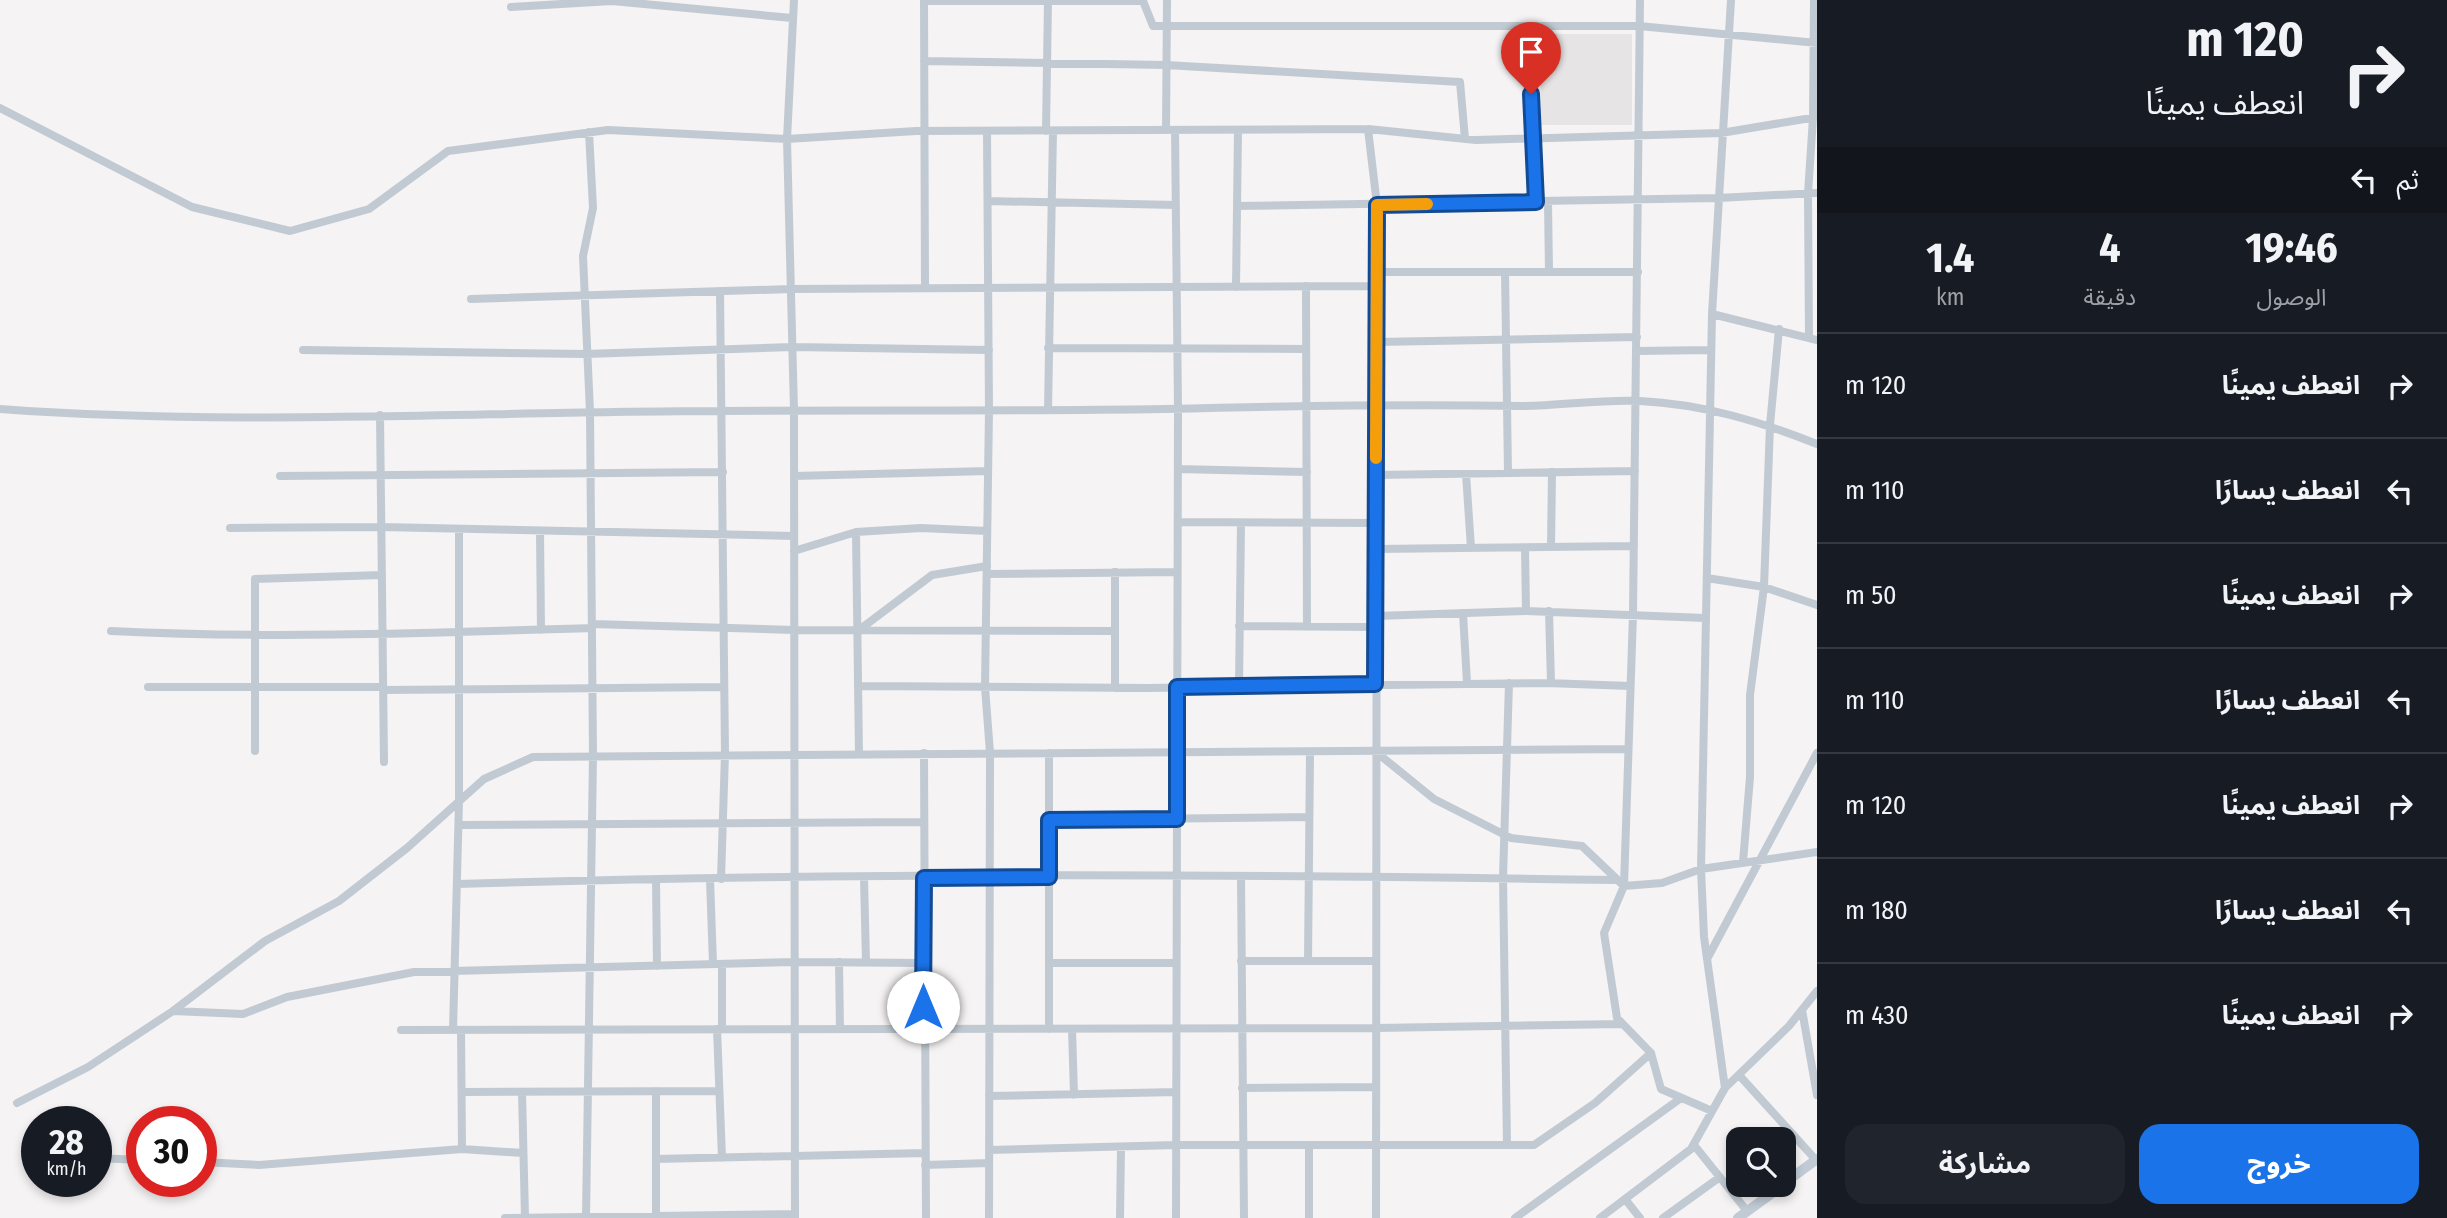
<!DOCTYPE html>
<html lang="ar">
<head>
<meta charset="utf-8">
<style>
	:root { --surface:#171b24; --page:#20242c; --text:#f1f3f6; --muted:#9ea1a6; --line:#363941; --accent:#1a73e8 }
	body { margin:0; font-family:"Fira Sans Condensed","Noto Sans Arabic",sans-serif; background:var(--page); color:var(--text); direction:rtl; height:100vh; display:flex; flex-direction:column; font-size:26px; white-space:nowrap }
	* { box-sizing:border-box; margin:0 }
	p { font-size:23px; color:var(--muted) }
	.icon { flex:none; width:38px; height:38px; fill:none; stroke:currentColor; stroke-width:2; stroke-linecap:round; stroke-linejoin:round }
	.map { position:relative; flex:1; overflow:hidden; direction:ltr }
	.side { display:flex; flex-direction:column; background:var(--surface); width:630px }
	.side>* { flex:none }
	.hud { background:#171b24; color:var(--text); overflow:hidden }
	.controls { position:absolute; left:1726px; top:1127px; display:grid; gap:14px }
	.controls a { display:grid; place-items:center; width:70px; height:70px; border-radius:14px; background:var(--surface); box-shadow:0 4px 10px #0003; font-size:35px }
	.speed { position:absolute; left:21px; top:1106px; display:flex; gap:14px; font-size:35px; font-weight:700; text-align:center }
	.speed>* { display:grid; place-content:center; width:91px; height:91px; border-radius:50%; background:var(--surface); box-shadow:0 4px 10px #0003; line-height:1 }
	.speed small { font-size:18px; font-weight:400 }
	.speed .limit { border:10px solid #d22; background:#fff; color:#111 }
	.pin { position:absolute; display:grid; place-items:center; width:60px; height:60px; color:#fff; margin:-72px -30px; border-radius:50% 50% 50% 0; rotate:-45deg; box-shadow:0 0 7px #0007 }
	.pin .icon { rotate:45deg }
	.me { position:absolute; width:77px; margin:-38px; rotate:0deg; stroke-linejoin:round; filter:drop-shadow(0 0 5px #0008) }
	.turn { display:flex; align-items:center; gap:24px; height:147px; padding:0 28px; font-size:32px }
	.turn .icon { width:91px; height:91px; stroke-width:2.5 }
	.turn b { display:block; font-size:49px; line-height:60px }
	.then { display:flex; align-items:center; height:66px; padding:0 28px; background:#0003; gap:14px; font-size:26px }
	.eta { display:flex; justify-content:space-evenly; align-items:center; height:119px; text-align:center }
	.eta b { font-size:42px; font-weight:700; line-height:49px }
	.action { display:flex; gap:14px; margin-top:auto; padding:14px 28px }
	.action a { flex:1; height:80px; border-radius:21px; background:var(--accent); color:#fff; font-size:28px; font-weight:700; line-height:80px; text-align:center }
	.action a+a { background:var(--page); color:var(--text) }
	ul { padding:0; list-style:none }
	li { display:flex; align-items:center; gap:21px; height:105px; padding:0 28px; border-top:2px solid var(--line) }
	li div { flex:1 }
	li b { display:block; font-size:26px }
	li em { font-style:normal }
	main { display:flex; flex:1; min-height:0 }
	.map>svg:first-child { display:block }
	.education { fill:#e6e4e5 }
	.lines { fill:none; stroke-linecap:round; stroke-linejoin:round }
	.street { stroke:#c1cad2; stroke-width:8 }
	.secondary { stroke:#c1cbd6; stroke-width:10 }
	.route-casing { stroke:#114b97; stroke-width:18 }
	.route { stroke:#1a73e8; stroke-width:12 }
	.slow { stroke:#f59e0b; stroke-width:12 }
</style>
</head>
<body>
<main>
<section class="side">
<div class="hud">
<div class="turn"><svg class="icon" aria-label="right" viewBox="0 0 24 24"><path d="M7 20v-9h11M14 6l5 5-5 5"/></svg><div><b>120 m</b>انعطف يمينًا</div></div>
<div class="then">ثم<svg class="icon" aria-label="left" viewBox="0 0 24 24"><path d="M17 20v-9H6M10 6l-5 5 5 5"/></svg></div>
</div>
<div class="eta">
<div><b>19:46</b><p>الوصول</p></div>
<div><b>4</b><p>دقيقة</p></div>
<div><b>1.4</b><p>km</p></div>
</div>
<ul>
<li><svg class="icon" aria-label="right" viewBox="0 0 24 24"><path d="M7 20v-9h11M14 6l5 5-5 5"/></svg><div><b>انعطف يمينًا</b></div><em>120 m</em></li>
<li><svg class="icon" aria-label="left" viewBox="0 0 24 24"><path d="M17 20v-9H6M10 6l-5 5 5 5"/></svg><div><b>انعطف يسارًا</b></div><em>110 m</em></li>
<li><svg class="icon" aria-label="right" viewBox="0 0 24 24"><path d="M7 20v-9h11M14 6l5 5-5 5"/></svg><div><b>انعطف يمينًا</b></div><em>50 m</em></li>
<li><svg class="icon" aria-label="left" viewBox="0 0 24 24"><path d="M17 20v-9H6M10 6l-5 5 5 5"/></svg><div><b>انعطف يسارًا</b></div><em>110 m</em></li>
<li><svg class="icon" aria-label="right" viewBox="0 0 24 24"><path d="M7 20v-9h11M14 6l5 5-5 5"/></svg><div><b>انعطف يمينًا</b></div><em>120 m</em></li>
<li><svg class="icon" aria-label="left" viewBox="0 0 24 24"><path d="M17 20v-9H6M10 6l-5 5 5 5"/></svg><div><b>انعطف يسارًا</b></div><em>180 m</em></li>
<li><svg class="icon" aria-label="right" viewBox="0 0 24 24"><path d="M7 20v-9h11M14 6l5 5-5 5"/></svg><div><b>انعطف يمينًا</b></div><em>430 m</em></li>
</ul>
<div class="action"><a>خروج</a><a>مشاركة</a></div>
</section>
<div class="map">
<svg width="1817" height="1218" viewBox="0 0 1817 1218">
	<rect width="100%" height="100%" fill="#f5f3f3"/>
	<path class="education" d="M1540,34h92v91h-91z"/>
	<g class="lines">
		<path class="street" d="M794,0l-7,139 7,271 1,808
			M924,0l1,287
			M1640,0l-7,614 -9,272 -20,47 13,85 34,35 10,36 51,22
			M924,1h219l10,25h486l178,17
			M511,7l101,-6 180,17
			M1529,26l7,176
			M924,61l242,4 294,17 5,57
			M0,108l192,99 98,24 79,-22 79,-58 160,-21 179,9 129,-8 452,-2 108,11 245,-7 96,-16
			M1368,129l9,76 -1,1013
			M1166,130l1,-130
			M1175,130l3,278 -2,810
			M987,131l2,279 -4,277 5,66 -1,465
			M1046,131l2,-131
			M988,201l188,4
			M1548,202l1,70
			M1237,206l481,-8 99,-5
			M1377,272h261
			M1505,272l3,201
			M1306,286l1,340
			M1236,287l2,-157
			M720,291l5,463 -4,125
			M471,299l320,-10 586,-3
			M1712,314l105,26
			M1809,338l-1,-145 5,-75 1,-118
			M1377,342l260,-5
			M1048,348l258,1
			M303,350l283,4 206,-7 197,3
			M1637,351l74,-1
			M0,409c204,15 410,6 614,3 183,-3 366,0 550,-3 119,-3 238,-5 357,-3 39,0 80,-7 119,-5 62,3 119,20 177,43
			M1048,410l5,-279
			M380,415l4,347
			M1178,469l129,3
			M1466,474l5,74
			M1376,475l259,-4
			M280,476l443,-4
			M794,476l194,-5
			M1178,522l198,1
			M230,528l151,-1 413,9
			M540,531l1,99
			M856,532l3,222
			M1551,547l1,-75
			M1525,548l1,63
			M1376,549l258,-3
			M794,551l62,-19 65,-4 66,3
			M1115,572v116
			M987,574l190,-2
			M1707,578l57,9 53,18
			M1549,611l2,72
			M1463,613l4,70
			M1376,616l150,-5 179,7
			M592,624l202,6 321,1
			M1239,626l137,1
			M859,630l73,-55 55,-9
			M111,631c160,8 320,2 481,-3
			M860,686l287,2 400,-5 83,3
			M1239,686l2,-163
			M148,687h235
			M383,690l341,-3
			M255,751v-172l127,-4
			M1376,752l58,47 77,39 71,8 42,40 38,-3 39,-14 116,-17
			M924,753l2,465
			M1049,820l260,-3
			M459,825l465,-3
			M1743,862l7,-85v-82l14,-108 6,-162 9,-96
			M1241,877l3,341
			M864,878l2,84
			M710,879l3,85
			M656,880l1,86
			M457,884c386,-12 774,-10 1160,-4
			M1707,959l110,-206
			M1241,961h135
			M1308,961l2,-208
			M839,962l1,67
			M1049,963h127
			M722,964v65
			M1802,1010l15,85
			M173,1011l70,3 44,-17 127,-25 380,-10 129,1
			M717,1029l5,129
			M1049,1029v-276
			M1072,1029l2,66
			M401,1030l975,-2 246,-4
			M453,1030l6,-229v-272
			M461,1030l1,119
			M1739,1075l77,85
			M1242,1088l134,-1
			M1725,1088l-21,-151 -3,-68 11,-555 19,-314
			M462,1092l257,-1
			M522,1092l3,125
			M989,1096l187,-4
			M17,1103l71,-36 85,-56 92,-70 74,-40 68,-53 77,-69 49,-22 1095,-8
			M1507,1145l-4,-267 6,-195
			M1694,1145l53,66
			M989,1150l187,-5h358l61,-42 56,-50
			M96,1158l46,2
			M656,1159l269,-6
			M201,1162l58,3 203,-16 61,4
			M925,1165l64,-2
			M1625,1199l15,19
			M656,1217v-126
			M505,1218l290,-4
			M586,1218l7,-462 -3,-344 -7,-156 10,-48 -4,-76
			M1120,1218l1,-71
			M1309,1218v-73
			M1515,1218l166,-120
			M1600,1218l91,-69 34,-61 64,-62 28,-35
			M1663,1218l57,-41"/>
		<path class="secondary" d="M1783,1184l34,-25
			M1738,1218l45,-33"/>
	</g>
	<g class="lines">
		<defs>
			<path id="route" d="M923,1007l1,-129 125,-1v-57l128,-1v-132l198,-3 2,-479 159,-3 -5,-108"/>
		</defs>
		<use href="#route" class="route-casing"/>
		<use href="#route" class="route"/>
		<path class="slow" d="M1376,458l1,-253 50,-1"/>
	</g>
</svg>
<div class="controls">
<a><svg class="icon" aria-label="search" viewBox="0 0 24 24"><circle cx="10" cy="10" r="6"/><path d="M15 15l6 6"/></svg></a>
</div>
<div class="speed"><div>28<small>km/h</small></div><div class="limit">30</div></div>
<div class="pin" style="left:1531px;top:94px;background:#d93025"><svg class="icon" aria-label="arrive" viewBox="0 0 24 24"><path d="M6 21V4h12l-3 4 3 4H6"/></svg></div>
<svg class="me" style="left:923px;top:1007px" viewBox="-20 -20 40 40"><circle r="19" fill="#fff"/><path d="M0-13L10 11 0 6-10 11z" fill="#1a73e8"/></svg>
</div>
</main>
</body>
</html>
